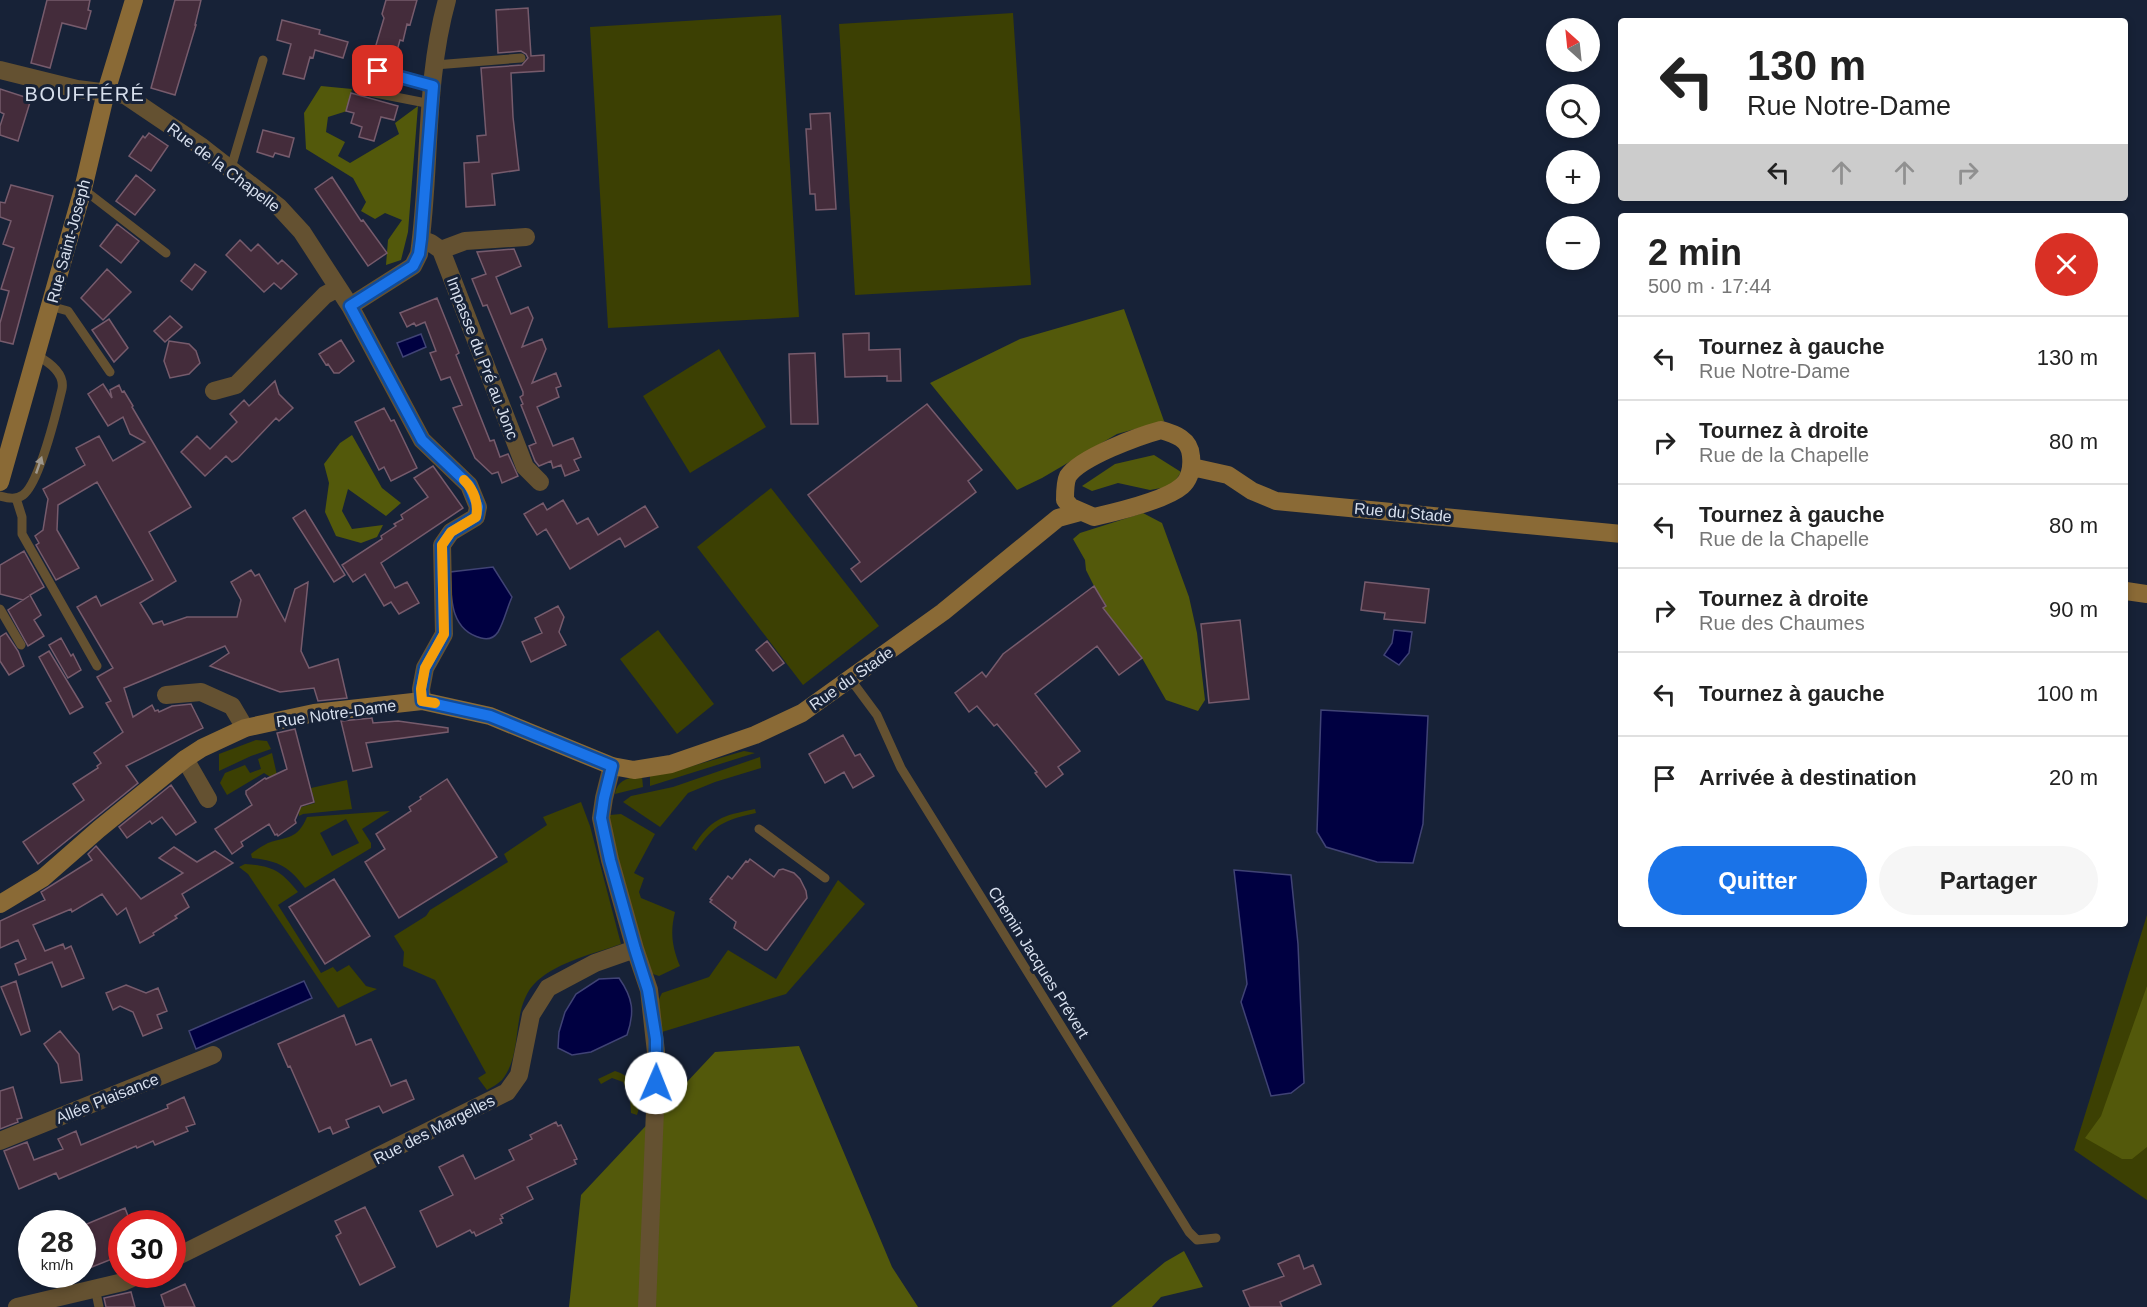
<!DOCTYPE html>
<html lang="fr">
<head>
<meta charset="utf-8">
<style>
	:root { --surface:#fff; --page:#f6f6f6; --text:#222; --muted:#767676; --line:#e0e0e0; --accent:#1a73e8 }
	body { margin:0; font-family:Helvetica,sans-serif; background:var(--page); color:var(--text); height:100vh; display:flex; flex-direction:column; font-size:22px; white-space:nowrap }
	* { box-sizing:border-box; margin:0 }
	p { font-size:20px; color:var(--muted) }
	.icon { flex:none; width:33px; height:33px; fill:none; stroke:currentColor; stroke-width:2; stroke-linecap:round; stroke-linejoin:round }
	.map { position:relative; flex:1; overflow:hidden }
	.side { position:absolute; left:1618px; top:213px; width:510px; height:714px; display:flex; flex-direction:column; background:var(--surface); border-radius:6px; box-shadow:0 3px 9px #0003 }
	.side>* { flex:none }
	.banner { position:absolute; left:1618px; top:18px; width:510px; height:183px; border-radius:6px; box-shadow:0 3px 9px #0003; background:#fff; color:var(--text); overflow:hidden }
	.needle { width:39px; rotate:333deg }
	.fabs { position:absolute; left:1546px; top:18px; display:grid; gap:12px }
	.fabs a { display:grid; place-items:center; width:54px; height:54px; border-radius:50%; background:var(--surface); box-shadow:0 3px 9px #0003; font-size:30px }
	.speed { position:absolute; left:18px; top:1210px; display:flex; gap:12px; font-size:30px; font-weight:700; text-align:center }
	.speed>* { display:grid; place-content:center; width:78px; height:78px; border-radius:50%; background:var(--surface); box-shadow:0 3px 9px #0003; line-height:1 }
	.speed small { font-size:15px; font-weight:400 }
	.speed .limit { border:9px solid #d22; background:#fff; color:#111 }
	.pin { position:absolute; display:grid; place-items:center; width:51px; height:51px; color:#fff; margin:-26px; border-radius:12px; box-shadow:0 3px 9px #0006 }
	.me { position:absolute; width:66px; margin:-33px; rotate:1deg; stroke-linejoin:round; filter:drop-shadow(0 0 4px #0008) }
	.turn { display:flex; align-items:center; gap:21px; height:126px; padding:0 30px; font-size:27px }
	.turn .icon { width:78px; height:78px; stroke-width:2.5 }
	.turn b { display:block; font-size:42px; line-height:51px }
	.lanes { display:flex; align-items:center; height:57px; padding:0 30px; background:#0003; justify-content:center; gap:30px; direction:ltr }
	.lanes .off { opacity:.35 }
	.round { display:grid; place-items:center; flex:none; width:63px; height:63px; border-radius:32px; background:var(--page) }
	.headline { display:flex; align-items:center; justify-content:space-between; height:102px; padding:0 30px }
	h1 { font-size:36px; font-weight:600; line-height:45px }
	.button { display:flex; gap:12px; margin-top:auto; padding:12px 30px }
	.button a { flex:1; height:69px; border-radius:36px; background:var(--accent); color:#fff; font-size:24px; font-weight:600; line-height:69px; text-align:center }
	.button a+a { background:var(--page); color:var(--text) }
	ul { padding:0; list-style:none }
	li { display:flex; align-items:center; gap:18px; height:84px; padding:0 30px; border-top:2px solid var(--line) }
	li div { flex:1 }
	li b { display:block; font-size:22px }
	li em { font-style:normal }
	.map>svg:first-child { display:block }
	.green { fill:#3c4003; fill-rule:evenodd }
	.forest { fill:#53590b }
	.water { fill:#000041; stroke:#404375; stroke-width:1.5 }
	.building { fill:#442c3b; stroke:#765b6c; stroke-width:1.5 }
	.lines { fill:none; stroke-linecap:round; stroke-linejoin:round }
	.lane { stroke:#645131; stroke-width:9 }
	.street { stroke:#645131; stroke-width:18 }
	.secondary { stroke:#8a6a36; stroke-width:18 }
	.oneway { fill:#9e988f }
	.route-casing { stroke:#114b97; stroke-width:15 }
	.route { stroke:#1a73e8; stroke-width:10 }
	.slow { stroke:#f59e0b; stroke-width:10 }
	.labels { text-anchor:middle; stroke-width:6; stroke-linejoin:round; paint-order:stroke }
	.street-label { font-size:16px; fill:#d7dfed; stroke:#172237 }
	.quarter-label { font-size:20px; letter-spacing:1.5px; fill:#d7dfed; stroke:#172237 }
</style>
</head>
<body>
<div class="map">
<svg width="2147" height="1307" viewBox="0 0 2147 1307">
	<rect width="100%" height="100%" fill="#172237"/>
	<path class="green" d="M1013,13l18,272 -176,10 -16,-271z
		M781,15l18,302 -191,11 -18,-301z
		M719,349l47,78 -76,46 -47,-77z
		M771,488l108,138 -76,59 -106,-138z
		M658,630l56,74 -37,30 -57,-75z
		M256,740l11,1 4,8 -20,7 -32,15v-17z
		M744,751l11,2 -105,33v-11l25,-4z
		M272,753l5,22 -5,3 -8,-5 -37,22 -7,-12 5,-10 20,-8 5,8 11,-4 -3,-10z
		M760,757l1,11 -46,14 -27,11 -28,34 -37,-25 8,-6 42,-9z
		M642,776l1,11 -28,7c2,-14 14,-17 27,-18z
		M347,780l5,29 -49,5 -4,2 -1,-8 17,-5 -4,-15z
		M581,802l9,24 31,118c-28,10 -61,17 -84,37 -28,26 -12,71 -35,99 -4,4 -10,7 -15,10l-9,-12 8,-5 -51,-93 -32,-14 1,-14 -10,-16 32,-20 4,-6 78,-48 -4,-8 43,-29 -4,-8z
		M755,809l1,4c-31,7 -42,11 -60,38l-4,-3c20,-30 29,-32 63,-39z
		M390,811l-28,18 9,14v5l-66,40c-16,-22 -27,-27 -53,-30l-1,-4c5,-4 11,-8 17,-11 20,-7 29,-3 39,-26zM346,819l13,24 -27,13 -12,-23z
		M621,814l34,20 -21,39 10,5 -5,14 2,6 34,14c-5,20 -3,35 5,54l-21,10 -9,-3 -43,-150 3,-8z
		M245,864c28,2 36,7 53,28l-20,13 43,68 12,-6 4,5 12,-7 17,21 11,3 -39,19 -90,-134 -9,-7z
		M838,880l27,24 -79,90 -124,38 -4,-31 4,-8 47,-16 19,-27 48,29z
		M2147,915v285l-73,-50z
		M615,1071c20,6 29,23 22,44l-6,-2 -1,-14 -7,-17 -11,-4 -11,6 -3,-5z"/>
	<path class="forest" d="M321,86l31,3 -5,22 -19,6 -2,15 19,10 -7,14 12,7 49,-29 -4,-11 23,-17 -10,126 -7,28 -15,5 2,-25 14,-20 -17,-7 -10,6 -14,-8 5,-9 -13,-24 -47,-29 -2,-36z
		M1124,309l40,112 -47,13 -75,44 -25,12 -87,-107 90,-44z
		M352,435l30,53 19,15 -15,13 -38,-27 -6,22 10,18 31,-4 -6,12 -16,6 -25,-7 -11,-24 4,-29 -5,-19 16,-21z
		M1154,455l27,17 -9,14 -22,4 -32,-7 -26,8 -10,-5 33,-22z
		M1143,513l19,10 27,74 8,36 8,67 -7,11 -32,-11 -24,-42 -39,-50 3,-3 -12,-19 -8,-16 -1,-10 -12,-21 7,-6z
		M2147,986v161l-15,12h-10l-37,-21 16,-22z
		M799,1046l93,221 26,40h-349l12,-112 134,-143z
		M1184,1251l19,36 -42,10 -9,10h-41l54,-45z"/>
	<path class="water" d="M421,334l5,13 -23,10 -6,-14z
		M493,567l19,30c-5,11 -8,25 -14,35 -4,6 -10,8 -17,6 -31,-8 -30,-40 -31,-66z
		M1394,630l18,2 -3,21 -10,12 -15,-10 8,-12z
		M1321,710l107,6 -5,108 -10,39 -36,-1 -51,-15 -9,-15z
		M1234,870l57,5 7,69 6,139 -13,10 -20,3 -30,-94 6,-18z
		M619,978c14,20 16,34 8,57l-36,17 -19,3 -14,-7 1,-16 6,-20 11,-18 23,-15z
		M304,981l8,17 -116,51 -7,-18z"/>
	<path class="building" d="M47,0h43l-2,10 3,1 -5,18 -24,-6 -12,45 -19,-5z
		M175,0h26l-6,25h1l-21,70 -24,-7z
		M386,0h31l-7,25 -3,-1 -4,17 -3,-1 -8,28 -21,-6 13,-44 -2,-4z
		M528,8l3,48 13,-1v16l-33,2 2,44 6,53 -27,4 3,31 -29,2 -2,-44 15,-1 -2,-26 9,-1 -5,-67 41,-3 6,-7 -2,-4 -5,-3 -23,2 -2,-43z
		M282,20l38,10 -1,4 29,8 -5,16 -28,-8 -2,8 -3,-1 -6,22 -21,-5 8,-30 -14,-4z
		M0,89l31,10 -13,42 -18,-6v-9l4,-12 -4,-2z
		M351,93l47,13 -4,14 -13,-3 -7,24 -15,-4 3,-10 -11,-4 3,-10 -8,-2z
		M830,113l6,96 -20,1 -1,-16h-5l-4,-65h5l-1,-15z
		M263,130l31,8 -5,19 -14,-4 -2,4 -16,-5z
		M149,133l19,13 -17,25 -22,-15 14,-20 2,2z
		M136,175l19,15 -20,25 -19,-14z
		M332,177l29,44 2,-1 24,33 -19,13 -53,-77z
		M11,185l42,11 -40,148 -13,-3v-18l9,-32 -8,-2 13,-41 -11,-4 8,-23 -11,-4v-15l5,1z
		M117,224l22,17 -18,22 -21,-17z
		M240,240l11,11 7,-7 20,20 4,-4 15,14 -16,15 -7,-6 -10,9 -38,-37z
		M514,249l7,17 -25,11 15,37 17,-7 5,11 -11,29 20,-8 4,10 -14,34 24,-10 5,13 -5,2 3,9 -22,10 16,39 20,-8 8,19 -7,3 5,10 -14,6 -4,-11 -8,3 -2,-7 -12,5 -4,-5 -6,-15 7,-3 -15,-38 2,-1 -3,-7 3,-2v-3l-36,-87 -4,1 -11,-27 14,-5 -9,-22z
		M195,264l11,8 -14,18 -11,-9z
		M107,269l24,23 -28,28 -22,-22z
		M437,298l22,55 -3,2 34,86 4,-1 6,17 8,-3 10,22 -16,7 -4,-11 -6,2 -17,-16 -22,-50 9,-3 -12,-28 -9,3 -11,-27 6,-2 -11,-29 -9,4 -2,-3 -7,4 -7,-14z
		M170,316l12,11 -17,15 -11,-11z
		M109,319l19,29 -14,14 -22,-32z
		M869,333v17l31,-1 1,32h-14v-5l-42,1 -2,-43z
		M341,340l13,21 -15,12h-5l-6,-9 -2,1 -7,-11z
		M169,341l20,3 7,7 4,12 -11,11 -19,4 -6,-17z
		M815,353l3,71h-27l-2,-70z
		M275,381l4,13 14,14 -14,13 -3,-3 -39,41 -5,3 -6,-6 -21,20 -24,-24 16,-16 13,13 27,-27 -7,-8 14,-14 5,6z
		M103,384l9,14 -2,-8 9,-5 3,7 2,-1 9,15 -1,1 59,100 -42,25 27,49 -36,22 13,21 9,-3 2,4 23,-8h50l4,-17 -10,-18 20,-12 4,6 4,-2 26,47 10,-32 13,-7 -7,69 8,17 29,-9 9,39 -29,3 -4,-13 -34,4 -70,-26 19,-13 -4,-7 -101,42 9,29 19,-12 3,6 3,-1 1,2 13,-6 19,-2 12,24 -77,38 12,17 -100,81 -15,-22 61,-42 -11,-16 25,-16 -1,-2 4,-3 -7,-10 29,-21 -17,-29 5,-2 -14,-24 16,-9 -36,-61 19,-11 5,10 52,-26 -56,-98 -39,23 -1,25 22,38 -23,12 -20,-35 3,-2 -4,-7 8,-6 5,-31 -5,-10 42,-24 -9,-17 23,-12 14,25 32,-19 -15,-8 -7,-17 -15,9 -20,-32z
		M927,404l55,66 -14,11 8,11 -115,90 -10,-13 9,-7 -52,-67z
		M384,408l7,13 3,-1 23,48 -26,13 -7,-14 -5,3 -24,-48z
		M433,466l30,42 -82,55 14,25 12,-6 12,21 -20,11 -8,-12 -7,4 -19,-32 -12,8 -11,-17 40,-26 -1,-3 15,-10 -2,-2 9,-5 -2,-4 27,-18 -14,-19z
		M563,500l14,24 11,-6 10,17 47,-29 13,21 -33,20 -5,-9 -50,31 -24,-40 -9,6 -13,-21 19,-11 4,7z
		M305,510l40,65 -11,7 -41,-64z
		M24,551l20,36 -14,8 11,20 -7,5 10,16 -16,10 -20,-36 21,-14 -6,4 -23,-6v-29z
		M1365,582l64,7 -4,34 -41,-4 1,-6 -24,-3z
		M1094,586l12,20 -3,2 39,50 -23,17 -22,-29 -62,48 45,57 -22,16 5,7 -17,13 -11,-14 2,-1 -40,-48 -3,2 -17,-20 -8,6 -14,-19 27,-21 4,5 17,-23z
		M558,606l6,11 -5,15 7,13 -35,17 -9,-20 20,-9 -7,-15z
		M1240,620l9,79 -40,4 -8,-79z
		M6,633l12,18 6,15 -15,9 -9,-14v-24z
		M61,638l10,18 2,-2 8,16 -13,8 -19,-33z
		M767,641l17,22 -11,8 -17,-21z
		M49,651l34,56 -13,7 -31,-57z
		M372,718l1,5 25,-2 50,7v4l-82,11 6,24 -19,4 -12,-50z
		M295,729l19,73 -13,4 -6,14 1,3 -18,13 -1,-2 -2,1 -6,-11 -28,18 2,4 -11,8 -17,-25 37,-24 -6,-11v-3l19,-13 1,1 21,-10 -10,-36z
		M843,735l12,21 5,-2 14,22 -21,12 -9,-16 -19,11 -16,-29z
		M447,779l50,78 -98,61 -34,-56 20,-13 -9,-15 35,-23 -2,-4 12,-8 -1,-2z
		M171,785l25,37 -20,13 -14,-18 -10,7 -2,-3 -23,17 -8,-11z
		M96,846l45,53 42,-26 -24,-15 15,-11 23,15 18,-11 18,12 -51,31 7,13 -14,9 2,2 -24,15 1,2 -14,8 -14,-35 -9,7 -15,-21 -30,18 -1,-3 -38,16 12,26 18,-7 2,5 6,-3 13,32 -22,9 -10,-25 -33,13 -4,-11 11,-5 -8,-19 -18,8v-27l45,-21 -4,-8 51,-32 -4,-6z
		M750,859l24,18 5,-7 4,-1 11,4 6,6 6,12 1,7 -40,52h-2l-31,-22 2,-6 -26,-20 2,-2 -2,-1 18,-23 4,3 14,-18 2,1z
		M334,879l36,57 -45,28 -36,-57z
		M16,981l14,50 -9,4 -20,-48z
		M126,985l20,8 12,-5 9,23 -10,4 5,13 -19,8 -10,-24 -13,-6 -7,4 -7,-17z
		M344,1015l12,30 15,-6 20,47 15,-6 8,19 -31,14 -4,-7 -33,14 3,7 -16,7 -3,-7 -11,5 -29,-66 -2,1 -10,-23z
		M60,1031l19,23 3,26 -21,3 -3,-19 -14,-20z
		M13,1087l9,31 -5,1 1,3 -18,7v-38z
		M184,1097l11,27 -9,3 2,4 -33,14 -2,-4 -16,7 -1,-2 -77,33 -3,-6 -37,16 -15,-38 23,-9 7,18 29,-11 -5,-10 18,-8 5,14 87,-37 -1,-3z
		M556,1122l2,4 3,-1 16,34 -3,1 2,4 -49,23 6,12 -32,16 2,3 -3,1 2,4 -26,13 -2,-4 -2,1 -2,-3 -33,17 -17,-36 33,-16 -14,-28 24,-12 12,24 39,-19 -5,-10 23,-11 -2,-4z
		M365,1207l30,60 -35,18 -24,-49 5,-3 -6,-12z
		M125,1208l6,16h-9v31l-40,16v-45z
		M1299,1255l5,14 9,-4 8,19 -41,18 2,5h-32l-7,-16 41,-15 -6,-12z
		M185,1284l10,23h-30l-4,-12z
		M131,1292l4,15h-29l-2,-9z"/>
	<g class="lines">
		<path class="lane" d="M435,65l86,-7
			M359,66l74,20
			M370,92l61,12
			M231,168l32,-108
			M83,189l83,64
			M50,306l18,5 42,61
			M0,496c8,2 16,4 23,-1 16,-11 34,-85 39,-106 3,-16 -13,-27 -26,-34
			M16,498l6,19v17l75,132
			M0,609l21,36
			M851,680l26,35 24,53 288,464 8,8 19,-2
			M759,829l66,49
			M95,1288l4,19"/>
		<path class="street" d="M0,70l77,19 48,6 77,52 77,60 23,25 48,74 72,134 47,45 9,22 -2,10 -25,15 -9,13 2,89 -19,34 -4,21 1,12
			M421,239l10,4 10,7 84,217 15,15
			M441,250l24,-9 61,-4
			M350,306l63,-40 6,-12c12,-84 5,-172 28,-254
			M214,391l22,-6 89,-90 13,-7
			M166,695l35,-3 31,14 13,22
			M185,759l23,40
			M612,766l-8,32 -3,20 9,42 25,89 14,41 8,71 -10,246
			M0,1141l213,-86
			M172,1259l335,-167 12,-17 12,-60 17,-27 47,-25 40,-14
			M17,1307l106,-25 16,-7"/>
		<path class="secondary" d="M1161,430c14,4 29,9 30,26 1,10 0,22 -9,30 -16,14 -66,26 -88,31l-23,-10 -6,-7c0,-7 0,-18 3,-24 13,-19 71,-40 93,-46z
			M1192,467l36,8 24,16 24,10 346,33
			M0,482l83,-293 23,-97 28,-92
			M2126,591l21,3
			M0,904l43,-26 56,-49 86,-70 17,-11 43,-20 69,-15 108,-12 68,15 122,50 22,4 37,-6 84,-29 47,-22 141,-101 115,-94 22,-6"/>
	</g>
	<defs><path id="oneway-solid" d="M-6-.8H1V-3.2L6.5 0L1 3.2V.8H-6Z" transform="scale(1.5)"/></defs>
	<use class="oneway" href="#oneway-solid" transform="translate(39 465) rotate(-71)"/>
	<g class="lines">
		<defs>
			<path id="route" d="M378,71l55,15 -12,153 -2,15 -6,12 -63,40 72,134 47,45 9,22 -2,10 -25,15 -9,13 2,89 -19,34 -4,21 1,12 68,15 122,50 -8,32 -3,20 9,42 25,89 13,41 8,49v44"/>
		</defs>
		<use href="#route" class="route-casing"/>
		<use href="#route" class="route"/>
		<path class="slow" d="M435,703l-13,-2 -1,-12 4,-21 19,-34 -2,-89 9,-13 25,-15c3,-13 -2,-27 -12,-37"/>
	</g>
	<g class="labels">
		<g class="street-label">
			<text transform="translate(224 167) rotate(37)" y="6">Rue de la Chapelle</text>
			<text transform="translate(68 241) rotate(-75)" y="6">Rue Saint-Joseph</text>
			<text transform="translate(483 358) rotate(69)" y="6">Impasse du Pré au Jonc</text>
			<text transform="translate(1403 512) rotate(5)" y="6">Rue du Stade</text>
			<text transform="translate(851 678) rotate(-35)" y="6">Rue du Stade</text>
			<text transform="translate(336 713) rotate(-8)" y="6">Rue Notre-Dame</text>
			<text transform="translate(1039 962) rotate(58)" y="6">Chemin Jacques Prévert</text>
			<text transform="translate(107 1098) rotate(-22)" y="6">Allée Plaisance</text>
			<text transform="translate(434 1129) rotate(-27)" y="6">Rue des Margelles</text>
		</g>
		<g class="quarter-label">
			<text x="85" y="101">BOUFFÉRÉ</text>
		</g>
	</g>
</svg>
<div class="fabs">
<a><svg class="needle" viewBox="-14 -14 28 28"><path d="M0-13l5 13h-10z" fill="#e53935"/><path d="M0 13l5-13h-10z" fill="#767676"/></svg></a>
<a><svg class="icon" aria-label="search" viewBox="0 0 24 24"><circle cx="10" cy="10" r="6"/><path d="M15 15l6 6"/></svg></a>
<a>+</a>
<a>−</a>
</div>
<div class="speed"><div>28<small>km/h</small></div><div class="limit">30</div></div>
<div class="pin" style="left:378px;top:71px;background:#d93025"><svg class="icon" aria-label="arrive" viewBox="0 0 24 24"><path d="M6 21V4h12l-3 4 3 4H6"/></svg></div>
<svg class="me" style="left:656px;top:1083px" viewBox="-20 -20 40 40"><circle r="19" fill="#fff"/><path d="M0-13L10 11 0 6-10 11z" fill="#1a73e8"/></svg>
<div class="banner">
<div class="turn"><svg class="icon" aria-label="left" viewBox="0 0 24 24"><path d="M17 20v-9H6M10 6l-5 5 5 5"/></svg><div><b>130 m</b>Rue Notre-Dame</div></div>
<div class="lanes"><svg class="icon" aria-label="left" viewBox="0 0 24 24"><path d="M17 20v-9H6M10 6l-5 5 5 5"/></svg><svg class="icon off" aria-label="ahead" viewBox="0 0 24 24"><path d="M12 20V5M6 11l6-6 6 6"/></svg><svg class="icon off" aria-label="ahead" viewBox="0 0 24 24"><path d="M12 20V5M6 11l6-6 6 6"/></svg><svg class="icon off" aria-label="right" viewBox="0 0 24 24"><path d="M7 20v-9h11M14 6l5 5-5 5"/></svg></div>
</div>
<section class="side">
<div class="headline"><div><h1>2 min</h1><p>500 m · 17:44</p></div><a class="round" style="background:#d93025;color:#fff"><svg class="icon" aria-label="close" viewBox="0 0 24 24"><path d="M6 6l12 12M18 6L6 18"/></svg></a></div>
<ul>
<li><svg class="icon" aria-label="left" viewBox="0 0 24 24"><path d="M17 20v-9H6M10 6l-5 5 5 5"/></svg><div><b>Tournez à gauche</b><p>Rue Notre-Dame</p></div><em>130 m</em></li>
<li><svg class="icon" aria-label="right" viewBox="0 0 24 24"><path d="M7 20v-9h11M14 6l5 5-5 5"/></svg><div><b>Tournez à droite</b><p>Rue de la Chapelle</p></div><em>80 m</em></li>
<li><svg class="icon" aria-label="left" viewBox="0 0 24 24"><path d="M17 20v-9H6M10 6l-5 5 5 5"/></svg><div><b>Tournez à gauche</b><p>Rue de la Chapelle</p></div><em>80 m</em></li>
<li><svg class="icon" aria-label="right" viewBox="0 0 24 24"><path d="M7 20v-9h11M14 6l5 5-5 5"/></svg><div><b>Tournez à droite</b><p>Rue des Chaumes</p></div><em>90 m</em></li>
<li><svg class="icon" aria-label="left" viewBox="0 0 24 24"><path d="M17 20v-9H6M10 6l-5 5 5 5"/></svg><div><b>Tournez à gauche</b></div><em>100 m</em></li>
<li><svg class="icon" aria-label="arrive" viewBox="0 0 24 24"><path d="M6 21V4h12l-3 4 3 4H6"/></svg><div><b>Arrivée à destination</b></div><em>20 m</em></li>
</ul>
<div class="button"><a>Quitter</a><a>Partager</a></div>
</section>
</div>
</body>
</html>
